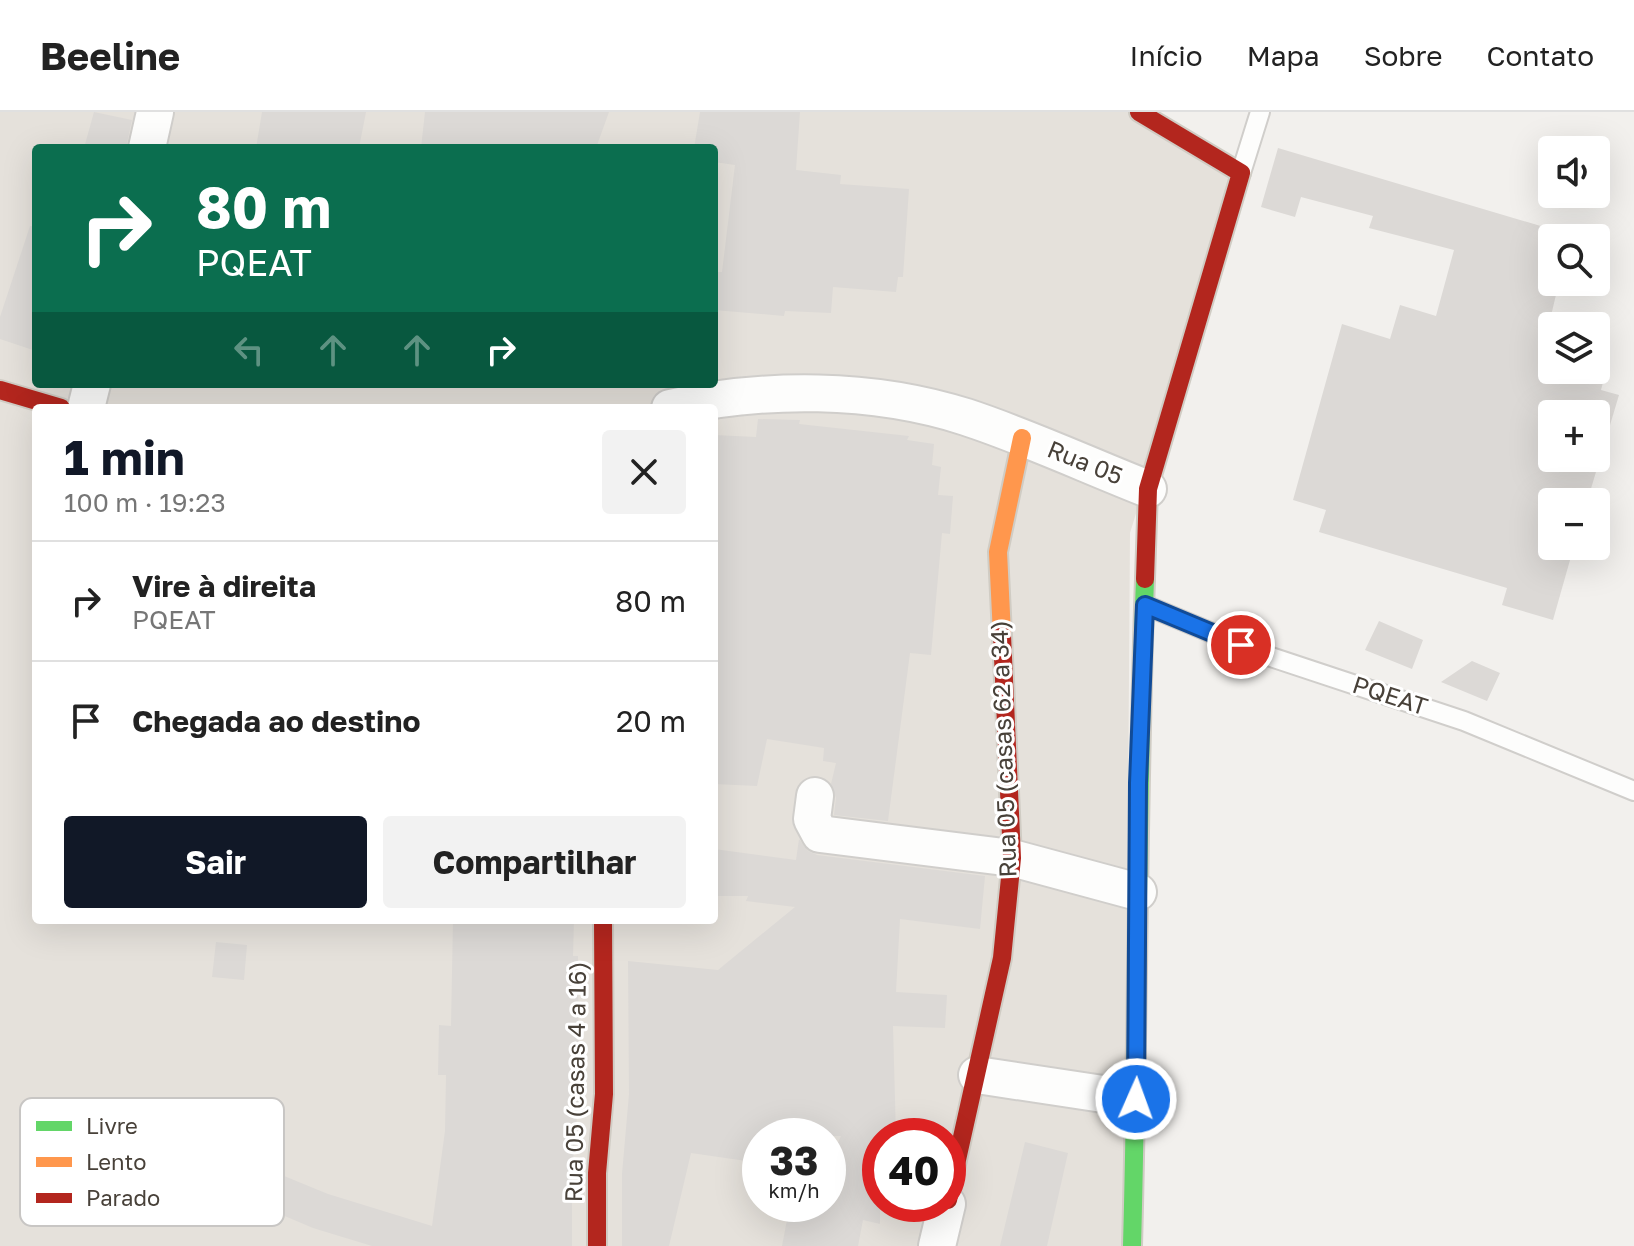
<!DOCTYPE html>
<html lang="pt">
<head>
<meta charset="utf-8">
<style>
	:root { --surface:#fff; --page:#f2f2f2; --text:#222; --muted:#767676; --line:#e0e0e0; --accent:#111827 }
	body { margin:0; font-family:"Golos Text",sans-serif; background:var(--page); color:var(--text); height:100vh; display:flex; flex-direction:column; font-size:30px; white-space:nowrap }
	* { box-sizing:border-box; margin:0 }
	p { font-size:26px; color:var(--muted) }
	.icon { flex:none; width:44px; height:44px; fill:none; stroke:currentColor; stroke-width:2; stroke-linecap:round; stroke-linejoin:round }
	.map { position:relative; flex:1; overflow:hidden }
	.details { position:absolute; left:32px; top:292px; width:686px; height:520px; display:flex; flex-direction:column; background:var(--surface); border-radius:8px; box-shadow:0 8px 32px #0002 }
	.details>* { flex:none }
	.banner { position:absolute; left:32px; top:32px; width:686px; height:244px; border-radius:8px; box-shadow:0 8px 32px #0002; background:#0b6e4f; color:#fff; overflow:hidden }
	.tools { position:absolute; left:1538px; top:24px; display:grid; gap:16px }
	.tools a { display:grid; place-items:center; width:72px; height:72px; border-radius:8px; background:var(--surface); box-shadow:0 8px 32px #0002; font-size:40px }
	.speed { position:absolute; left:742px; top:1006px; display:flex; gap:16px; font-size:40px; font-weight:700; text-align:center }
	.speed>* { display:grid; place-content:center; width:104px; height:104px; border-radius:50%; background:var(--surface); box-shadow:0 8px 32px #0002; line-height:1 }
	.speed small { font-size:20px; font-weight:400 }
	.speed .limit { border:12px solid #d22; background:#fff; color:#111 }
	.pin { position:absolute; display:grid; place-items:center; width:68px; height:68px; color:#fff; margin:-34px; border:4px solid #fff; border-radius:50%; box-shadow:0 2px 8px #0007 }
	.me { position:absolute; width:88px; margin:-44px; rotate:2deg; stroke-linejoin:round; filter:drop-shadow(0 0 6px #0008) }
	.turn { display:flex; align-items:center; gap:28px; height:168px; padding:0 32px; font-size:36px }
	.turn .icon { width:104px; height:104px; stroke-width:2.5 }
	.turn b { display:block; font-size:56px; line-height:68px }
	.lanes { display:flex; align-items:center; height:76px; padding:0 32px; background:#0003; justify-content:center; gap:40px; direction:ltr }
	.lanes .off { opacity:.35 }
	.round { display:grid; place-items:center; flex:none; width:84px; height:84px; border-radius:8px; background:var(--page) }
	.headline { display:flex; align-items:center; justify-content:space-between; height:136px; padding:0 32px }
	h1 { font-size:48px; font-weight:700; line-height:60px; color:var(--accent) }
	.button { display:flex; gap:16px; margin-top:auto; padding:16px 32px }
	.button a { flex:1; height:92px; border-radius:8px; background:var(--accent); color:#fff; font-size:32px; font-weight:700; line-height:92px; text-align:center }
	.button a+a { background:var(--page); color:var(--text) }
	ul { padding:0; list-style:none }
	li { display:flex; align-items:center; gap:24px; height:120px; padding:0 32px; border-top:2px solid var(--line) }
	li div { flex:1 }
	li b { display:block; font-size:30px }
	li em { font-style:normal }
	header { display:flex; align-items:center; gap:48px; box-sizing:border-box; height:112px; padding:0 40px; background:var(--surface); border-bottom:2px solid var(--line) }
	header strong { font-size:38px }
	nav { display:flex; gap:44px; margin-inline-start:auto; font-size:28px }
	.map>svg:first-child { display:block }
	.residential { fill:#e5e1db; fill-rule:evenodd }
	.building { fill:#dcd9d6; fill-rule:evenodd }
	.lines { fill:none; stroke-linecap:round; stroke-linejoin:round }
	.lane-casing { stroke:#d0cecb; stroke-width:22 }
	.street-casing { stroke:#d0cecb; stroke-width:40 }
	.fast-casing { stroke:#d0ccc4; stroke-width:22 }
	.slow-casing { stroke:#d0ccc4; stroke-width:22 }
	.jam-casing { stroke:#d0ccc4; stroke-width:22 }
	.lane { stroke:#fdfdfc; stroke-width:18 }
	.street { stroke:#fdfdfc; stroke-width:36 }
	.fast { stroke:#63d668; stroke-width:18 }
	.slow { stroke:#ff974d; stroke-width:18 }
	.jam { stroke:#b3261e; stroke-width:18 }
	.route-casing { stroke:#114b97; stroke-width:20 }
	.route { stroke:#1a73e8; stroke-width:14 }
	.labels { text-anchor:middle; stroke-width:6; stroke-linejoin:round; paint-order:stroke }
	.street-label { font-size:24px; fill:#484139; stroke:#fff }
	.key { fill:#fff; stroke:#c8c6c4; stroke-width:2 }
	.key-label { font-size:22px; fill:#484139 }
</style>
</head>
<body>
<header>
<strong>Beeline</strong>
<nav><a>Início</a><a>Mapa</a><a>Sobre</a><a>Contato</a></nav>
</header>
<div class="map">
<svg width="1634" height="1134" viewBox="0 0 1634 1134">
	<rect width="100%" height="100%" fill="#f2f0ed"/>
	<path class="residential" d="M0,0h1139l102,61 -111,360 -5,713h-1125zM36,36h678v236h-678zM36,296h678v512h-678zM760,1024h68v68h-68zM880,1024h68v68h-68z"/>
	<path class="building" d="M94,0l38,8 -6,28h-42z
		M262,0h104l-7,36h-103z
		M425,0h184l-13,36h-175z
		M700,0h100l-4,58 45,5 -1,9 69,5 -6,88h-5l-2,15 -63,-5 -2,26 -46,-2 -1,5 -70,-6 4,-38h4l13,-107 -21,-3v-14h-20z
		M1278,36l286,85v5h-12v44h7l-13,55 6,2v31h44v-19l14,4 -9,35 18,5 -32,107h-35v44h22l-21,74 -51,-15 5,-17 -188,-56 7,-22 -33,-10 49,-176 48,15 10,-34 36,11 18,-66 -85,-22 4,-12 -72,-19 -6,20 -34,-10zM1552,302h44v44h-44z
		M30,114l6,1v124l-36,-12v-22z
		M758,307l42,1 -1,4 110,12 -2,4 27,4 -2,21 9,2 -3,28 15,1 -3,38 -8,-1 -11,122 -21,-2 -22,168 -54,-6 2,-17 -5,-14 5,-21 -13,-2 1,-13 -57,-9 -10,47 -43,-2v-349l42,2z
		M1379,509l44,19 -11,29 -47,-19z
		M1472,549l28,12 -13,28 -46,-19z
		M799,727l9,12 9,4 168,21 -5,53 -80,-10 -4,73 51,3 -2,33 -52,-2 3,110h-16v88l-17,-4 -5,26h-76l8,-42h38v-39l13,-29h-81v27l-69,-10 -22,93h-47v-72l7,-80 -1,-133 90,9 77,-63 -49,-6 2,-5h-34v-47l82,11z
		M453,808h121l-1,36h5l1,137 -7,78v75h-200l-59,-18 -83,-35 10,-30 25,9 2,-3 61,25 104,32 13,-95 1,-56h-8l1,-50 12,1z
		M216,830l31,3 -3,35 -32,-3z
		M1025,1030l43,11 -21,93h-47z"/>
	<g class="lines">
		<defs>
			<path id="lane" d="M1241,61l19,-61
				M1145,493l120,50 199,66 170,70"/>
			<path id="street" d="M147,36l8,-36
				M86,296l6,-24
				M670,296c95,-21 202,-21 296,9 61,20 121,48 182,72
				M815,684l-3,23 8,15 192,24 126,34
				M977,963l159,24
				M937,1134l10,-42"/>
			<path id="fast" d="M1132,1134c6,-222 5,-445 13,-667"/>
			<path id="slow" d="M1002,523l-4,-83 24,-114"/>
			<path id="jam" d="M1139,0l102,61 -93,316 -3,90
				M0,278l61,18
				M948,1088l54,-242 10,-100 -10,-223
				M597,1134v-73l7,-79 -1,-174"/>
		</defs>
		<use href="#lane" class="lane-casing"/>
		<use href="#street" class="street-casing"/>
		<use href="#fast" class="fast-casing"/>
		<use href="#slow" class="slow-casing"/>
		<use href="#jam" class="jam-casing"/>
		<use href="#lane" class="lane"/>
		<use href="#street" class="street"/>
		<use href="#fast" class="fast"/>
		<use href="#slow" class="slow"/>
		<use href="#jam" class="jam"/>
	</g>
	<g class="lines">
		<defs>
			<path id="route" d="M1136,987l2,-316 7,-178 96,40"/>
		</defs>
		<use href="#route" class="route-casing"/>
		<use href="#route" class="route"/>
	</g>
	<g class="labels">
		<g class="street-label">
			<text transform="translate(1085 351) rotate(22)" y="8">Rua 05</text>
			<text transform="translate(1390 584) rotate(18)" y="8">PQEAT</text>
			<text transform="translate(1004 637) rotate(-92)" y="8">Rua 05 (casas 62 a 34)</text>
			<text transform="translate(576 970) rotate(-89)" y="8">Rua 05 (casas 4 a 16)</text>
		</g>
	</g>
	<rect x="20" y="986" width="264" height="128" rx="12" class="key"/>
	<rect x="36" y="1009" width="36" height="10" fill="#63d668"/>
	<rect x="36" y="1045" width="36" height="10" fill="#ff974d"/>
	<rect x="36" y="1081" width="36" height="10" fill="#b3261e"/>
	<g class="key-label">
		<text x="86" y="1022">Livre</text>
		<text x="86" y="1058">Lento</text>
		<text x="86" y="1094">Parado</text>
	</g>
</svg>
<div class="tools">
<a><svg class="icon" aria-label="sound" viewBox="0 0 24 24"><path d="M4 9h4l5-4v14l-5-4H4zM17 9q2 3 0 6"/></svg></a>
<a><svg class="icon" aria-label="search" viewBox="0 0 24 24"><circle cx="10" cy="10" r="6"/><path d="M15 15l6 6"/></svg></a>
<a><svg class="icon" aria-label="layers" viewBox="0 0 24 24"><path d="M12 4l9 5-9 5-9-5zM3 14l9 5 9-5"/></svg></a>
<a>+</a>
<a>−</a>
</div>
<div class="speed"><div>33<small>km/h</small></div><div class="limit">40</div></div>
<div class="pin" style="left:1241px;top:533px;background:#d93025"><svg class="icon" aria-label="arrive" viewBox="0 0 24 24"><path d="M6 21V4h12l-3 4 3 4H6"/></svg></div>
<svg class="me" style="left:1136px;top:987px" viewBox="-20 -20 40 40"><circle r="17" fill="#1a73e8" stroke="#fff" stroke-width="3"/><path d="M0-11L8 9 0 5-8 9z" fill="#fff"/></svg>
<div class="banner">
<div class="turn"><svg class="icon" aria-label="right" viewBox="0 0 24 24"><path d="M7 20v-9h11M14 6l5 5-5 5"/></svg><div><b>80 m</b>PQEAT</div></div>
<div class="lanes"><svg class="icon off" aria-label="left" viewBox="0 0 24 24"><path d="M17 20v-9H6M10 6l-5 5 5 5"/></svg><svg class="icon off" aria-label="ahead" viewBox="0 0 24 24"><path d="M12 20V5M6 11l6-6 6 6"/></svg><svg class="icon off" aria-label="ahead" viewBox="0 0 24 24"><path d="M12 20V5M6 11l6-6 6 6"/></svg><svg class="icon" aria-label="right" viewBox="0 0 24 24"><path d="M7 20v-9h11M14 6l5 5-5 5"/></svg></div>
</div>
<section class="details">
<div class="headline"><div><h1>1 min</h1><p>100 m · 19:23</p></div><a class="round"><svg class="icon" aria-label="close" viewBox="0 0 24 24"><path d="M6 6l12 12M18 6L6 18"/></svg></a></div>
<ul>
<li><svg class="icon" aria-label="right" viewBox="0 0 24 24"><path d="M7 20v-9h11M14 6l5 5-5 5"/></svg><div><b>Vire à direita</b><p>PQEAT</p></div><em>80 m</em></li>
<li><svg class="icon" aria-label="arrive" viewBox="0 0 24 24"><path d="M6 21V4h12l-3 4 3 4H6"/></svg><div><b>Chegada ao destino</b></div><em>20 m</em></li>
</ul>
<div class="button"><a>Sair</a><a>Compartilhar</a></div>
</section>
</div>
</body>
</html>
